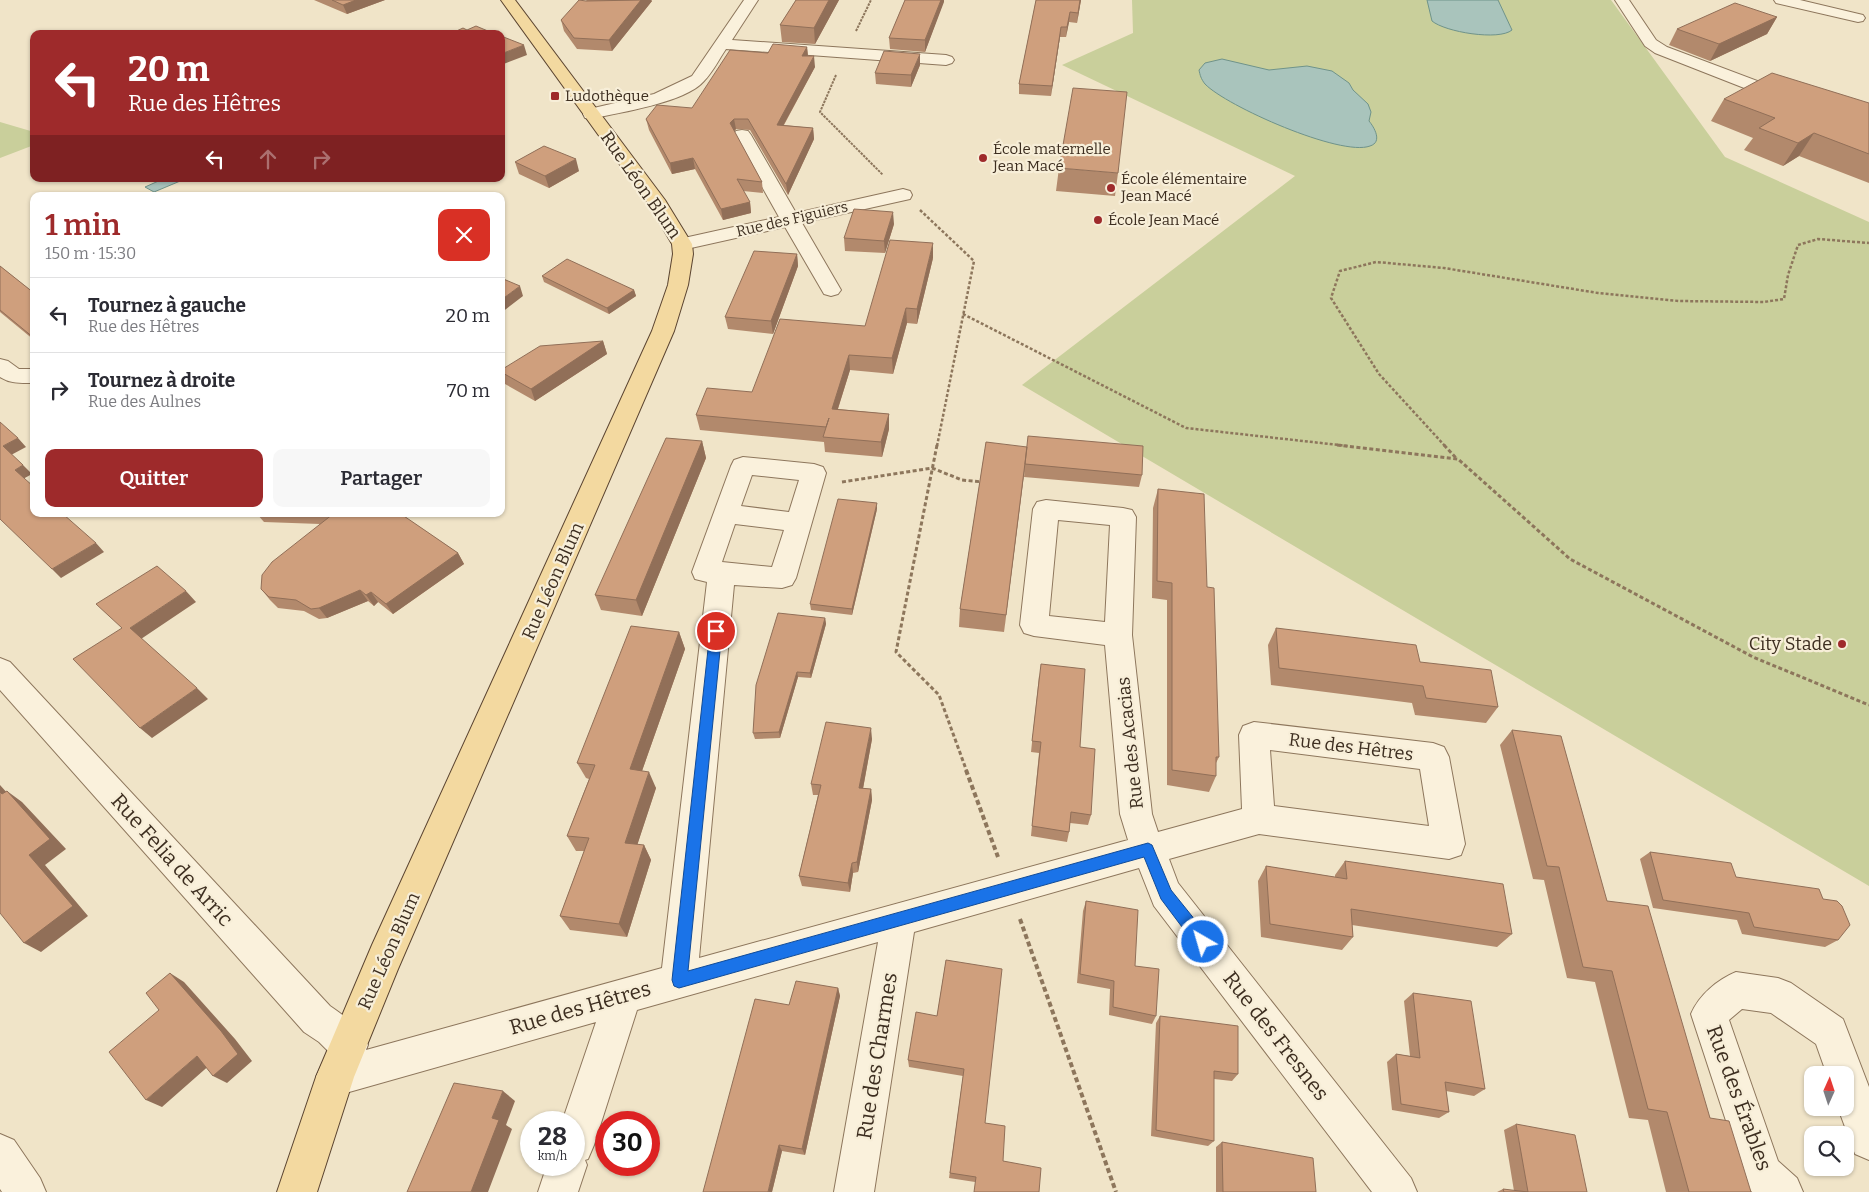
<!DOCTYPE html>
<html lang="fr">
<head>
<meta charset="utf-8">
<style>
	:root { --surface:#fff; --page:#f7f7f7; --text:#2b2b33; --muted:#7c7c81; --line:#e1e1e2; --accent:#9e2a2b }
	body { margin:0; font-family:Bitter,serif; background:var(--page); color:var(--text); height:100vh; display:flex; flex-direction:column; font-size:19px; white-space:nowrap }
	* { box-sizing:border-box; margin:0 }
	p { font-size:16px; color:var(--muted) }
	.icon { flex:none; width:28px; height:28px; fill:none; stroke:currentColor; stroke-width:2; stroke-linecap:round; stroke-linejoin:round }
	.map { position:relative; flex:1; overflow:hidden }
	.details { position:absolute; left:30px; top:192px; width:475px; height:325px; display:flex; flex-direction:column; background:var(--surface); border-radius:10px; box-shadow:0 1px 4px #0004 }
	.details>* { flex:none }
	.banner { position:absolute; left:30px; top:30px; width:475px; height:152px; border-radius:10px; box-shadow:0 1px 4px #0004; background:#9e2a2b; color:#fff; overflow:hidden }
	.needle { width:32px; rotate:3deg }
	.fabs { position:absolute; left:1804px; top:1066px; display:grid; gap:10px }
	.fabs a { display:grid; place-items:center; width:50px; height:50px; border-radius:10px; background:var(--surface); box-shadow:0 1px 4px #0004; font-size:25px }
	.speed { position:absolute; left:520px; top:1111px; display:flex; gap:10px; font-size:25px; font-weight:700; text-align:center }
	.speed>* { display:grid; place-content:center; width:65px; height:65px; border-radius:50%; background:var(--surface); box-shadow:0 1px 4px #0004; line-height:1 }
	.speed small { font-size:12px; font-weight:400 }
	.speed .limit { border:8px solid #d22; background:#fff; color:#111 }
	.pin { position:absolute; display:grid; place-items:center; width:42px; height:42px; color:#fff; margin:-21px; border:2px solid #fff; border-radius:50%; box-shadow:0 1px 5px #0007 }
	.me { position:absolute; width:55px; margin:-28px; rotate:322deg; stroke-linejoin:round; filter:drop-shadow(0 0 4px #0008) }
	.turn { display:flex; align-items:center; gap:18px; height:105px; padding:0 15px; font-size:22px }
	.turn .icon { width:65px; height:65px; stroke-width:2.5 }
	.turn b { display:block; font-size:35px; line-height:42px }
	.lanes { display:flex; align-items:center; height:48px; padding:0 15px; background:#0003; justify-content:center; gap:25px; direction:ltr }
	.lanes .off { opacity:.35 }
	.round { display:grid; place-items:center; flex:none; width:52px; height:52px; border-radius:10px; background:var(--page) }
	.headline { display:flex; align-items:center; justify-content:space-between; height:85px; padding:0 15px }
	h1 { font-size:30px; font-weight:600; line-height:38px; color:var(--accent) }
	.action { display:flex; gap:10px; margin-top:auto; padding:10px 15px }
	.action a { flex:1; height:58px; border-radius:10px; background:var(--accent); color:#fff; font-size:20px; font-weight:600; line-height:58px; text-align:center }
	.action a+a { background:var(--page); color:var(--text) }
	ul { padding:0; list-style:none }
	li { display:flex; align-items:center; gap:15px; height:75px; padding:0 15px; border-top:1px solid var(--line) }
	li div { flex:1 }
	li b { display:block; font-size:19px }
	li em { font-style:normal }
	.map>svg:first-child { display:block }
	.green { fill:#c9cf9b }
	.water { fill:#a9c4bc; stroke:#6f938a }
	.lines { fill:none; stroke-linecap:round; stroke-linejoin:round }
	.minor-casing { stroke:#8d765c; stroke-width:2 }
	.major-casing { stroke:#5b4430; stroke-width:2 }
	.path-far3 { stroke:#8d765c; stroke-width:2; stroke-dasharray:2.5 1; stroke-linecap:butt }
	.path-far2 { stroke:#8d765c; stroke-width:2.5; stroke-dasharray:3 2; stroke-linecap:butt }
	.path-far1 { stroke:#8d765c; stroke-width:3; stroke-dasharray:4 2.5; stroke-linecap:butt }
	.path { stroke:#8d765c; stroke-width:4; stroke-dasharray:5 3; stroke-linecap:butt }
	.minor { fill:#faf1dc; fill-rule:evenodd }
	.major { fill:#f3d9a0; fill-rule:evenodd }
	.wall { fill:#b2896c }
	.shaded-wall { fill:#916f58 }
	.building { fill:#cf9f7d; stroke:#916f58 }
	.route { fill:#1a73e8; stroke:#114b97 }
	.poi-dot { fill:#9e2a2b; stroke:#f7eed8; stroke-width:2 }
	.labels { text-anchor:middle; stroke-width:4.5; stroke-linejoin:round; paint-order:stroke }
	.far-poi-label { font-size:15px; fill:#3d2e20; stroke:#f7eed8; text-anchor:start }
	.far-street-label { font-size:15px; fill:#3d2e20; stroke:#f7eed8 }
	.street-label { font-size:18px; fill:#3d2e20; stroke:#f7eed8 }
	.poi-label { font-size:18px; fill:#3d2e20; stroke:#f7eed8; text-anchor:end }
	.near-street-label { font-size:21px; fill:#3d2e20; stroke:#f7eed8 }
</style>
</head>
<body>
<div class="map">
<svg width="1869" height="1192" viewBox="0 0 1869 1192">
	<rect width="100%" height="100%" fill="#f0e4c8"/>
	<path class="green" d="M1132,0h479l114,157 144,65v664l-847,-501 273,-209 -233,-111 71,-32z
		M0,122l34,10v13l-34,13z"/>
	<path class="water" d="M1427,0h71l14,30c-13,11 -67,2 -80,-9z
		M1222,59l47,11 38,-4 25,5 17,12 4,7 15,14 3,8 -2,9c5,6 14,21 1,25 -29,11 -144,-40 -165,-62 -4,-5 -5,-9 -6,-14l6,-7z
		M163,179h22l-31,13 -9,-5z"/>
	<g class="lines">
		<defs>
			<path id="minor" d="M744,0h14l-26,40 214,15 6,2 2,3 -2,3 -6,2 -220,-16c-7,10 -13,23 -22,32 -19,22 -84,31 -113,38l-6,-1 -2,-4 2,-4 69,-16 38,-18z
				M1615,0h14l27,40 11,7 125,47 2,4 -2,4h-12l-125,-49 -10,-7z
				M1774,0h26l63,15 2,3 -2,3 -5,1 -82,-19z
				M742,130l6,1 3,4 45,78 107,-24 7,2 2,4 -2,4 -108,24 39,67 -3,4 -7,2 -7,-2 -39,-67 -103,23 -7,-2 -3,-4 3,-4 104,-23 -46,-82 3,-4z
				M0,359l8,2 11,8h15v14c-13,0 -23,1 -34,-6z
				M743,457l71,7 9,3 3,6 -30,105 -4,7 -10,3 -48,-3 -35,373 429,-118 -8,-26 -15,-169 -71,-9 -10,-3 -4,-8 13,-116 4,-7 9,-2 77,8 9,2 4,7 -4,118 20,179 6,18 84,-23 -3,-74 4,-9 11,-4 179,21 11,4 5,10 16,87 -4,11 -12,4 -190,-25 -90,25 9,24 233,295 6,14h-45l-218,-286 -15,-38 -225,64 -40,260h-40l44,-250 -241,68 -43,135 -6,14 -3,1 2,5 -9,27h-40l9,-27h27v-43h-12l34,-100 -261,74 -13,-6 -6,-13 6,-13 13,-6 -16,-16 -15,-10 -304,-342v-32l10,4 320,344c16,11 30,21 38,39l-2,5 296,-82 45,-386 -12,-3 -3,-7 39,-106 3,-6zM752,475l47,5 -10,32 -48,-6zM1058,520l52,5 -5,97 -56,-6zM735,524l49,6 -12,37 -50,-5zM1270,750l150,19 9,57 -155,-20z
				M1736,972l42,6 13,5 52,36 26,68v73l-14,-6 -17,-46h7v-33h-18l-11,-31 -45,-31 -29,-4 -13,11 49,141 19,17 6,14h-51l-4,-4 -57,-174c8,-19 26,-34 45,-42z
				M0,1134l14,6 26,38 6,14h-44l-2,-3z"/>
			<path id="major" d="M501,0h14l150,200 27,44 1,10 -5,31 -14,46 -276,638 -44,108 -37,115h-40l39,-115 56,-132 280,-614 16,-46 5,-31 -1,-10 -23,-39z"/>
		</defs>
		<use href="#minor" class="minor-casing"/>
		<use href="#major" class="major-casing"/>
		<path class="path-far3" d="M856,31l15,-31
			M836,75l-16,37 63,63"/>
		<path class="path-far2" d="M920,210l54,51 -37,185
			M963,314l223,114 162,18
			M1445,446l-66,-72 -48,-76 9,-27 36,-9 68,6 154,25 81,8 85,1 20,-3 4,-24 10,-30 20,-6 51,4"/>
		<path class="path-far1" d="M937,445l-41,207 43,43 28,77
			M1337,445l121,14 112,100 183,98 116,48
			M1444,445l13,14
			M842,482l90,-14 30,12 21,2"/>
		<path class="path" d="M966,770l32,87
			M1020,919l96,273"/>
		<use href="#minor" class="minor"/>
		<use href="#major" class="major"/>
	</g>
	<path class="wall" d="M314,0h71l-38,14z
		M587,0h64l1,1 -40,50 -35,-2 -13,-18 -3,-11z
		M796,0h43l-24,44 -33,-2 -2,-17z
		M905,0h39l-19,52 -35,-3 -1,-11z
		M1036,0h45l-4,23 -8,-1 -3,15h-6l-9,59 -32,-2v-10z
		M1777,17l-10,17 -57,27 -41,-16 8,-16z
		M807,47l1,9 7,11 -31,58 29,3 1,11 -26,56 -38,-65 -14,-1 -2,2 28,51 1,11 -20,-2 7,11 1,11 -28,7 -28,-51 -23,5 -23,-44 -3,-11 46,-11 76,-55z
		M920,65l-9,22 -35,-3 -1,-11z
		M1724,99l145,4v80l-70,-27 -16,10 -39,-16 9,-12 -42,-17z
		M515,162l64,9 -30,17 -30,-14z
		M1059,168l59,5 -3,23 -59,-5z
		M894,224l-9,29 -40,-2 -1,-13z
		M797,254l1,12 -25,68 -45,-5 -3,-12z
		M933,258l-16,66 -10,-1 -14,51 -43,-4 -12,39 51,5v15l-7,28 -57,-5 -1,-10 -124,-12 -4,-15 56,-23 113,-66z
		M0,266l34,27v47l-34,-28z
		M542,276l92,14 2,6 -27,18 -65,-32z
		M603,341l4,13 -72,47 -30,-17 -4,-9v-5z
		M702,441l4,17 -64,158 -41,-6 -6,-15z
		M986,442l156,33 -3,12 -115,-10 1,-10 -21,165 -45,-5 1,-18z
		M1158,489l49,98 12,170 -3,6v13l-7,16 -42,-7v-185l-15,-2 1,-90z
		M877,509l-25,106 -41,-5 -1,-6z
		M257,514h146l-1,1 56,38 6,11 -71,50 -15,-12 -4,4 -6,-5 -41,17 -8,1 -15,-8 -26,-3 -8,-8 -9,-11 59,-65 -56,-2z
		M825,618l1,6 -15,54 -13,-1 -18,61 -25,1 -2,-6z
		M1276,628l144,34 78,45 -12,16 -71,-8 -3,-12 -141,-18 -3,-40z
		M679,632l6,17 -43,122 14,17 -19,57h7l7,15 -24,77 -57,-7 -10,-14 24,-65h-8l-9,-15 22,-57 -3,-1 -9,-15z
		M1039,676l41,71 11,68 -3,10 -18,-2 -1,9 -2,10 -36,-6 8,-83 -8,-1z
		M1512,730l95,171 103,217 41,74h-85l-18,-72 -19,-2 -34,-136 -28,-4 -23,-98 -11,-1 -33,-134z
		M872,739l-9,50h8l1,11 -14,72 -5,1 -3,19 -48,-6 -3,-10 19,-81h-5l-2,-11z
		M1650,852l86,25 87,22 15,41 -13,7 -83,-13 -5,-14 -84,-12 -13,-49z
		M1345,861l167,73 -15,13 -145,-22 1,12 -11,13 -81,-13 -3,-56 8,-15 69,11v-2z
		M1086,901l49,65 21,50 -4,8 -43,-9 1,-26 -33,-6 6,-72z
		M946,960l39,163 18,38 -28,21 -26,-4 14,-102 -54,-9 -1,-7 29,-44z
		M838,988l2,8 -35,159 -23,-4 -10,41 17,-187z
		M1413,993l72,96 -11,7 -28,-5 3,21 -10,6 -47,-8 -5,-48 9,-8 14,2 -6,-55z
		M1160,1016l78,58 -6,7 -18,-2v62l-6,5 -57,-10 5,-113z
		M1516,1124l71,68h-90l6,-3 11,2 -10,-61z
		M1222,1142l94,50h-100v-45z"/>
	<path class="shaded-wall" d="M356,0h29l-38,14 -4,-9z
		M641,0h10l1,1 -40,50 -3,-11z
		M829,0h10l-24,44 -1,-16z
		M941,0h3v2l-19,50v-12z
		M1080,0h1l-4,23 1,-10z
		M1070,12l-1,10 -3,15 1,-10z
		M1777,17l-10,17 -57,27 9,-17z
		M1061,27l-1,10 -9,59 1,-10z
		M524,45l3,10 -26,10v-11z
		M807,47l1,10 -6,-1z
		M920,54v11l-9,22v-12z
		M814,56l1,11 -37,68 -1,-10z
		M734,119l2,10 -4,5 -2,-11z
		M813,128l1,11 -26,56 -2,-11z
		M1814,133l-15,23 -16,10 15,-23z
		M693,158l2,11 -23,5 -2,-11z
		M576,159l3,12 -30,17 -4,-12z
		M750,202l1,11 -28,7 -2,-11z
		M893,212l1,12 -9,29 -1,-12z
		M933,243v15l-16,66v-15z
		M797,254l1,12 -25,68 -2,-13z
		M520,286l3,10 -22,17v-13z
		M634,290l2,6 -27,18 -2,-6z
		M906,308l1,15 -14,51 -1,-16z
		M603,341l4,13 -72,47 -4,-12z
		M849,355l1,15 -17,54 -1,-15z
		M889,414v15l-7,28 -1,-15z
		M18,438l8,9 -15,8 -8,-9z
		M702,441l4,17 -64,158 -6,-16z
		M1027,447l-2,18 -21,167 2,-17z
		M23,465l9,9 -9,5 -8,-9z
		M877,503v6l-25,106v-6z
		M96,543l8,9 -43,26 -9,-9z
		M458,553l6,11 -71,50 -7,-10z
		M360,590l8,11 -41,17 -8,-10z
		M186,591l10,11 -55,37 -11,-11z
		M371,592l7,10 -4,4 -8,-11z
		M825,618l1,6 -15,54 -1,-5z
		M679,632l6,17 -48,136 -7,-16z
		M797,672l1,5 -18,61 -1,-6z
		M197,688l11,11 -56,39 -12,-10z
		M871,728l1,11 -11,60 -2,-11z
		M649,772l7,16 -23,70 -8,-15z
		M0,785l18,20 -16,-11 -2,-2z
		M871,789l1,11 -14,72 -1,-10z
		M7,791l15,11 44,47 -21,16 43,51 -47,36 -17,-9 5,-88z
		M644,845l7,15 -24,77 -8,-13z
		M852,863l1,10 -3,19 -2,-9z
		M170,973l14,9 51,57 17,22 -25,22 -14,-7z
		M838,988l2,8 -35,159 -3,-6z
		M197,1056l15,7 -50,44 -16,-7z
		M503,1091l12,10 -9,24 6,4 -24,63h-17l21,-74z
		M779,1145l3,6 -10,41h-4z"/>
	<path class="building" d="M332,0h24l-13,5z
		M579,0l7,1 55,-1 -32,40 -35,-2 -13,-18z
		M796,0h33l-15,28 -34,-3z
		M905,0h36l-16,40 -36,-2z
		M1036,0h44l-2,13 -8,-1 -3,15h-6l-9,59 -33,-2z
		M1735,3l42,14 -58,27 -42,-15z
		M476,26l19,8h-45l13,-6 4,2z
		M501,36l23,9 -23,9z
		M773,44l34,3 -5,9h12l-37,69 36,3 -27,56 -38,-65h-14l-4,4 32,59 -25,-3 13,23 -29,7 -28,-51 -23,5 -24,-44 11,-14 35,3 38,-58 38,3z
		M884,51l36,3 -9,21 -36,-2z
		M1772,73l97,30v51l-55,-21 -16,10 -39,-15 16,-10 -51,-19z
		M1073,88l54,4 -9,81 -59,-5z
		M544,146l32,13 -31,17 -30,-14z
		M854,209l39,3 -9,29 -40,-3z
		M890,240l43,3 -16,66 -11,-1 -14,50 -43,-3 -17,54 57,5 -8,28 -58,-5 6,-19 -3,9 -130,-12 11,-27 45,4 28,-73 85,7z
		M754,251l43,3 -26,67 -46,-4z
		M567,259l67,31 -27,18 -65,-32z
		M0,266l34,27v45l-34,-28z
		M501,278l19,8 -19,14z
		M603,341l-72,48 -30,-17v-2l39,-24z
		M0,422l18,16 -15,8 20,19 -8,5 19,17v27h29l33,29 -44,26 -52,-50z
		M1028,436l115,10 -1,29 -117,-11z
		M666,438l36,3 -66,159 -41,-5z
		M986,442l41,5 -21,168 -46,-6z
		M1158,489l46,5 3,93 7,1 5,169h-3v19l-44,-6v-187l-15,-2z
		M838,499l39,4 -25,106 -42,-5z
		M318,514h83l57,39 -72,51 -15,-12 -5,3 -6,-5 -41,18 -8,1 -15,-9 -27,-3 -8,-8 1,-14 10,-13 61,-48z
		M157,566l29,25 -56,37 67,60 -57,40 -67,-69 49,-31 -26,-24z
		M778,613l47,5 -15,55 -13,-1 -18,60 -26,1 3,-48z
		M631,626l48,6 -49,137 19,3 -24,71 19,2 -25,79 -59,-8 29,-78 -22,-2 28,-71 -18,-2z
		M1276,628l140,17 4,17 71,8 7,37 -72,-9 -3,-12 -144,-18z
		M1041,664l44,5 -5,78 15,2 -4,66 -20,-3 -2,20 -37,-6 9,-84 -9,-1z
		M826,722l45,6 -12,60 12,1 -14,73 -5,1 -4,20 -49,-7 22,-91 -10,-1z
		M1512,730l49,6 46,165 41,5 62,212 19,3 22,71h-62l-22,-80 -19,-3 -36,-138 -29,-4 -24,-100 -12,-1z
		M7,791l43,48 -21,16 44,51 -49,37 -24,-30v-121l2,2z
		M1650,852l81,11 5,14 83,12 4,10 14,2 5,5 8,19 -12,15 -84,-13 -5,-14 -86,-13z
		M1345,861l158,23 9,50 -161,-25 2,28 -83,-13 -4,-58 81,13z
		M1086,901l52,9 -3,56 24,3 -3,47 -43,-9 1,-26 -34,-7z
		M946,960l56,9 -17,154 20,3 -2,35 38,7 -2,24h-65l2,-15 -26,-4 14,-104 -56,-9 8,-48 21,4z
		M170,973l51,58 17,23 -25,22 -16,-20 -51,44 -37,-48 50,-42 -13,-17z
		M796,981l42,7 -36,161 -23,-4 -11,47h-65l52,-193 34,6z
		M1413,993l58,8 14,88 -40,-7 4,30 -48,-8 -5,-50 24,4z
		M1160,1016l78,10v48l-24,-3v70l-58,-11z
		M454,1083l49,8 -11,27 7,2 -28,72h-64z
		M1516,1124l59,11 12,57h-83l-1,-3 25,3z
		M1222,1142l91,16 3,34h-93z"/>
	<path class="route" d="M716,626l4,1 2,4 -34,340 460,-128 4,2 19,45 37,46 2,6 -2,5 -5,2 -6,-2 -36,-48 -17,-42 -465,131 -5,-2 -2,-6 38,-349 2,-4z"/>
	<g class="poi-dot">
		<rect x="550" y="91" width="10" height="10" rx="2.5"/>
		<circle cx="983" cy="158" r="5"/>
		<circle cx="1111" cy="188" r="5"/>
		<circle cx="1098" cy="220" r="5"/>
		<circle cx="1842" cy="644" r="5"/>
	</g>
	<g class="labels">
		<g class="far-poi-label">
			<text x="565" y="101">Ludothèque</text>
			<text x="993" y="154">École maternelle<tspan x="993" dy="17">Jean Macé</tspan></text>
			<text x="1121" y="184">École élémentaire<tspan x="1121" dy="17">Jean Macé</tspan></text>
			<text x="1108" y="225">École Jean Macé</text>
		</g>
		<g class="far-street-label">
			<text transform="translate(792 219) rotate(-13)" y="5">Rue des Figuiers</text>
		</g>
		<g class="street-label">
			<text transform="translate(641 185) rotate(55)" y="6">Rue Léon Blum</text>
			<text transform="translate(553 581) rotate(-66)" y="6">Rue Léon Blum</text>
			<text transform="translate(1130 743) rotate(-96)" y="6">Rue des Acacias</text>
			<text transform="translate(1351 747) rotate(7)" y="6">Rue des Hêtres</text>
			<text transform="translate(389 951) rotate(-66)" y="6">Rue Léon Blum</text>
		</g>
		<g class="poi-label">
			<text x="1832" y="650">City Stade</text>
		</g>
		<g class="near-street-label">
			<text transform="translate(172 860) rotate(48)" y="7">Rue Felia de Arric</text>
			<text transform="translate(580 1008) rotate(-16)" y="7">Rue des Hêtres</text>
			<text transform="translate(1276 1036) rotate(52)" y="7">Rue des Fresnes</text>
			<text transform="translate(877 1056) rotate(-81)" y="7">Rue des Charmes</text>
			<text transform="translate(1739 1098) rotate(70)" y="7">Rue des Érables</text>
		</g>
	</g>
</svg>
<div class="fabs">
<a><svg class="needle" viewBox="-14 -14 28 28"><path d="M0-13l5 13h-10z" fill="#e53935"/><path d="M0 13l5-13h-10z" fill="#7c7c81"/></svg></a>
<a><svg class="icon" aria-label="search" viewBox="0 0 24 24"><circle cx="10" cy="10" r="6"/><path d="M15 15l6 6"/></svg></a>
</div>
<div class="speed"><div>28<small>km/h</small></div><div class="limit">30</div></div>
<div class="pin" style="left:716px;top:631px;background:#d93025"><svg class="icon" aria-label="arrive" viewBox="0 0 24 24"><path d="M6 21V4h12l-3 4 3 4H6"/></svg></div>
<svg class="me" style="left:1203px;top:942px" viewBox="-20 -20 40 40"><circle r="17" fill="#1a73e8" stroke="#fff" stroke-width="3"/><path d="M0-11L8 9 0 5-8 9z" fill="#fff"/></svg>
<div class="banner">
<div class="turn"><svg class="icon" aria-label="left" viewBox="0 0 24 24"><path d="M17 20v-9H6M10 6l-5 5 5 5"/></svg><div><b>20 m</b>Rue des Hêtres</div></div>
<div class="lanes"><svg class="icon" aria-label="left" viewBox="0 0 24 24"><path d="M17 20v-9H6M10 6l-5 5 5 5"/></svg><svg class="icon off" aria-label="ahead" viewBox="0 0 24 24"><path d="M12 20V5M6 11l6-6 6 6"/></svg><svg class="icon off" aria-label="right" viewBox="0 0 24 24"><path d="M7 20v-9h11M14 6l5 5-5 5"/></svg></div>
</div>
<section class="details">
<div class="headline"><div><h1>1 min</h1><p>150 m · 15:30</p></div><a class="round" style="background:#d93025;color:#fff"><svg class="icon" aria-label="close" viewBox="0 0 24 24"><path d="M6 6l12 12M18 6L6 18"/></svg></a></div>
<ul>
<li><svg class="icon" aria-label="left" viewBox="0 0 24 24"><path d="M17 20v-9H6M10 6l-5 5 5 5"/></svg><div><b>Tournez à gauche</b><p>Rue des Hêtres</p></div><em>20 m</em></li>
<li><svg class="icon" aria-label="right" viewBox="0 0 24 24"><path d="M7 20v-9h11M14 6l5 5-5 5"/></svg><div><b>Tournez à droite</b><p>Rue des Aulnes</p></div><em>70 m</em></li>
</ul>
<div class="action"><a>Quitter</a><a>Partager</a></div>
</section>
</div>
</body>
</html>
